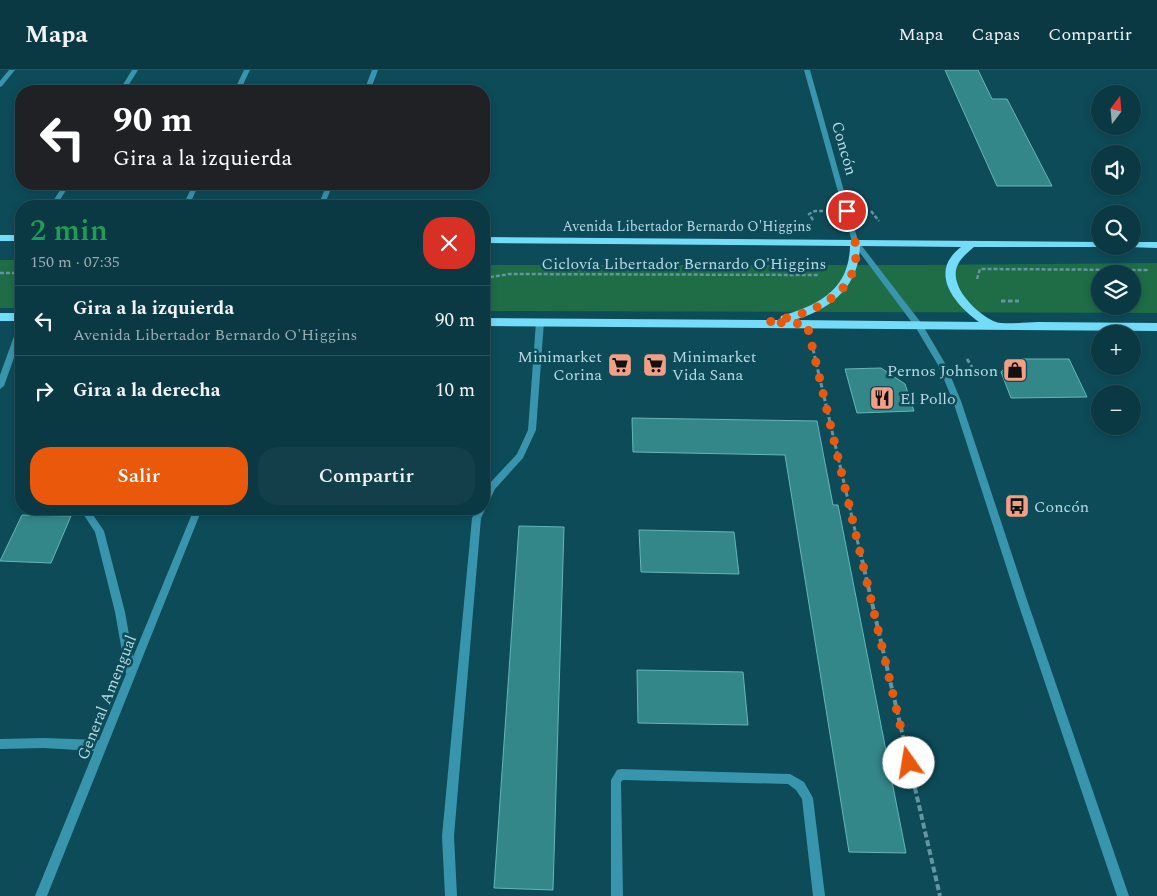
<!DOCTYPE html>
<html lang="es">
<head>
<meta charset="utf-8">
<style>
	:root { --surface:#0a3843; --page:#133f4a; --text:#f1f3f6; --muted:#99acb2; --line:#2a525c; --accent:#ea580c }
	body { margin:0; font-family:Spectral,serif; background:var(--page); color:var(--text); height:100vh; display:flex; flex-direction:column; font-size:19px; white-space:nowrap }
	* { box-sizing:border-box; margin:0 }
	p { font-size:16px; color:var(--muted) }
	.icon { flex:none; width:28px; height:28px; fill:none; stroke:currentColor; stroke-width:2; stroke-linecap:round; stroke-linejoin:round }
	.map { position:relative; flex:1; overflow:hidden }
	.side { position:absolute; left:15px; top:130px; width:475px; height:315px; display:flex; flex-direction:column; background:var(--surface); border-radius:20px; box-shadow:0 2px 8px #0003,0 0 0 1px var(--line) }
	.side>* { flex:none }
	.guide { position:absolute; left:15px; top:15px; width:475px; height:105px; border-radius:20px; box-shadow:0 2px 8px #0003,0 0 0 1px var(--line); background:#202124; color:#fff; overflow:hidden }
	.needle { width:32px; rotate:16deg }
	.buttons { position:absolute; left:1091px; top:15px; display:grid; gap:10px }
	.buttons a { display:grid; place-items:center; width:50px; height:50px; border-radius:50%; background:var(--surface); box-shadow:0 2px 8px #0003,0 0 0 1px var(--line); font-size:25px }
	.pin { position:absolute; display:grid; place-items:center; width:42px; height:42px; color:#fff; margin:-21px; border:2px solid #fff; border-radius:50%; box-shadow:0 1px 5px #0007 }
	.me { position:absolute; width:55px; margin:-28px; rotate:347deg; stroke-linejoin:round; filter:drop-shadow(0 0 4px #0008) }
	.turn { display:flex; align-items:center; gap:18px; height:105px; padding:0 15px; font-size:22px }
	.turn .icon { width:65px; height:65px; stroke-width:2.5 }
	.turn b { display:block; font-size:35px; line-height:42px }
	.round { display:grid; place-items:center; flex:none; width:52px; height:52px; border-radius:20px; background:var(--page) }
	.head { display:flex; align-items:center; justify-content:space-between; height:85px; padding:0 15px }
	h1 { font-size:30px; font-weight:600; line-height:38px; color:#1e9e55 }
	.primary-button { display:flex; gap:10px; margin-top:auto; padding:10px 15px }
	.primary-button a { flex:1; height:58px; border-radius:20px; background:var(--accent); color:#fff; font-size:20px; font-weight:600; line-height:58px; text-align:center }
	.primary-button a+a { background:var(--page); color:var(--text) }
	ul { padding:0; list-style:none }
	li { display:flex; align-items:center; gap:15px; height:70px; padding:0 15px; border-top:1px solid var(--line) }
	li div { flex:1 }
	li b { display:block; font-size:19px }
	li em { font-style:normal }
	header { display:flex; align-items:center; gap:30px; box-sizing:border-box; height:70px; padding:0 25px; background:var(--surface); border-bottom:1px solid var(--line) }
	header strong { font-size:24px }
	nav { display:flex; gap:28px; margin-inline-start:auto; font-size:18px }
	.map>svg:first-child { display:block }
	.green { fill:#1e6d47; fill-rule:evenodd }
	.building { fill:#348789; stroke:#66b6b9 }
	.lines { fill:none; stroke-linecap:round; stroke-linejoin:round }
	.path-far2 { stroke:#6595a1; stroke-width:2.5; stroke-dasharray:4 2; stroke-linecap:butt }
	.path-far1 { stroke:#6595a1; stroke-width:3; stroke-dasharray:4.5 2.5; stroke-linecap:butt }
	.path { stroke:#6595a1; stroke-width:4; stroke-dasharray:6 3; stroke-linecap:butt }
	.minor { fill:#3995ad; fill-rule:evenodd }
	.major { fill:#74dcf9; fill-rule:evenodd }
	.route { stroke:#ea580c; stroke-width:9; stroke-dasharray:0 16.2 }
	.labels { text-anchor:middle; stroke-width:5; stroke-linejoin:round; paint-order:stroke }
	.far-street-label { font-size:14px; fill:#b7dae4; stroke:#0d4b59 }
	.street-label { font-size:16px; fill:#b7dae4; stroke:#0d4b59 }
	.poi-label { font-size:16px; fill:#b7dae4; stroke:#0d4b59; text-anchor:start }
</style>
</head>
<body>
<header>
<strong>Mapa</strong>
<nav><a>Mapa</a><a>Capas</a><a>Compartir</a></nav>
</header>
<div class="map">
<svg width="1157" height="826" viewBox="0 0 1157 826">
	<rect width="100%" height="100%" fill="#0d4b59"/>
	<path class="green" d="M0,190h21v48h-21z
		M1157,193v50l-673,-2v-46h432zM1100,204h32v32h-32z"/>
	<path class="building" d="M945,0h33l14,29h15l45,87h-55z
		M1013,289h56l18,38 -76,1 -10,-26z
		M881,298l24,16 9,27 -57,2 -12,-44z
		M632,348l185,3 16,84h5l68,348 -57,-1 -64,-397 -152,-3z
		M22,445l49,1 -20,47 -51,-2z
		M519,456l45,1 -11,363 -59,-2z
		M639,460l95,2 5,42 -98,-2z
		M637,600l106,2 5,53 -110,-2z"/>
	<g class="lines">
		<path class="path-far2" d="M871,141l8,10
			M813,150l-4,-6 6,-3h10
			M0,203h21
			M484,208l26,-4 308,1
			M977,209l3,-10 169,1"/>
		<path class="path-far1" d="M1001,231h18
			M813,279l47,203
			M967,289l5,8"/>
		<path class="path" d="M860,481l80,345"/>
		<path class="minor" d="M9,0h6l-13,16 -2,1v-6z
			M132,0h6l-13,21h-6z
			M244,0h6l-10,21h-6z
			M372,0h6l-8,21h-6z
			M804,0h6l48,171 64,83 24,41 15,36 66,199 102,296h-12l-100,-296 -64,-199 -15,-36 -22,-37 -64,-86z
			M64,114h6l-14,22h-6z
			M193,114h6l-10,22h-6z
			M327,114h6l-9,22h-6z
			M540,249l4,3 -8,108 -13,28 -28,31 -14,29 -27,318 3,60h-12l-3,-60 30,-318 5,-9h7v-13l5,-12 28,-30 11,-24 8,-108z
			M21,255v13l-17,48 -4,3v-14l17,-47z
			M21,338v41l-3,-1 -3,-6 2,-31z
			M80,439h9l15,22 21,81 8,45 61,-148h8l-155,387h-12l59,-145 -50,-3 -44,1v-10l44,-1 55,2 27,-66 -11,-62 -20,-80z
			M621,699l169,5 14,8 9,16 12,98h-12l-11,-97 -6,-9 -8,-6 -165,-4 -2,2 2,114h-12v-116l6,-10z"/>
		<path class="major" d="M0,165h21v6h-21z
			M484,167l616,5v4l4,1h-130c-13,11 -23,20 -16,38 5,14 24,32 38,37 10,3 31,0 42,0 40,0 79,1 119,1v8l-673,-5v-8l296,2 1,-4c38,-11 68,-26 69,-70l-366,-3zM860,176l101,1c-33,25 -7,57 18,75l-185,-2c36,-10 65,-33 66,-74z
			M1132,172h25v6l-29,-1 4,-1z
			M0,243h21v8h-21z"/>
	</g>
	<g class="lines">
		<path class="route" d="M847,141c3,13 9,27 9,41 1,46 -52,64 -88,70l39,2 102,439"/>
	</g>
	<defs>
		<symbol id="supermarket-square" viewBox="-11 -11 22 22"><rect x="-9" y="-9" width="18" height="18" rx="4" fill="#f39f85" stroke="#0d4b59"/><path d="M-6-5.5h2.5l.6 2H6L4.5 2H-2.5L-4.4-4H-6ZM-1.5 3.2a1.3 1.3 0 1 0 .1 0ZM3 3.2a1.3 1.3 0 1 0 .1 0Z" fill="#111"/></symbol>
		<symbol id="shop-square" viewBox="-11 -11 22 22"><rect x="-9" y="-9" width="18" height="18" rx="4" fill="#f39f85" stroke="#0d4b59"/><path d="M-5-2.5h2.3a2.7 3.5 0 0 1 5.4 0H5L5.5 6h-11ZM-1.5-2.5h3a1.5 2.3 0 0 0-3 0Z" fill="#111"/></symbol>
		<symbol id="restaurant-square" viewBox="-11 -11 22 22"><rect x="-9" y="-9" width="18" height="18" rx="4" fill="#f39f85" stroke="#0d4b59"/><path d="M-5-6h1v4h1v-4h1v4h1v-4h1v5L-1.5 .5V6h-2V.5L-5-1ZM5-6V6H3V1.5H1.5Q1.5-4 5-6Z" fill="#111"/></symbol>
		<symbol id="bus-square" viewBox="-11 -11 22 22"><rect x="-9" y="-9" width="18" height="18" rx="4" fill="#f39f85" stroke="#0d4b59"/><path d="M-5-6H5V4H4V6H2V4H-2V6H-4V4H-5ZM-3.5-4V0h7V-4ZM-3.5 1.2v1.5H-2V1.2ZM2 1.2v1.5H3.5V1.2Z" fill="#111"/></symbol>
	</defs>
	<g fill-rule="evenodd">
		<use href="#supermarket-square" x="606" y="281" width="28" height="28"/>
		<use href="#supermarket-square" x="641" y="281" width="28" height="28"/>
		<use href="#shop-square" x="1001" y="286" width="28" height="28"/>
		<use href="#restaurant-square" x="868" y="314" width="28" height="28"/>
		<use href="#bus-square" x="1003" y="422" width="28" height="28"/>
	</g>
	<g class="labels">
		<g class="far-street-label">
			<text x="687" y="161">Avenida Libertador Bernardo O'Higgins</text>
		</g>
		<g class="street-label">
			<text transform="translate(845 78) rotate(74)" y="6">Concón</text>
			<text x="684" y="199">Ciclovía Libertador Bernardo O'Higgins</text>
			<text transform="translate(106 627) rotate(-68)" y="6">General Amengual</text>
		</g>
		<g class="poi-label">
			<text x="602" y="292" text-anchor="end">Minimarket<tspan x="602" dy="18">Corina</tspan></text>
			<text x="672" y="292">Minimarket<tspan x="672" dy="18">Vida Sana</tspan></text>
			<text x="998" y="306" text-anchor="end">Pernos Johnson</text>
			<text x="900" y="334">El Pollo</text>
			<text x="1034" y="442">Concón</text>
		</g>
	</g>
</svg>
<div class="buttons">
<a><svg class="needle" viewBox="-14 -14 28 28"><path d="M0-13l5 13h-10z" fill="#e53935"/><path d="M0 13l5-13h-10z" fill="#99acb2"/></svg></a>
<a><svg class="icon" aria-label="sound" viewBox="0 0 24 24"><path d="M4 9h4l5-4v14l-5-4H4zM17 9q2 3 0 6"/></svg></a>
<a><svg class="icon" aria-label="search" viewBox="0 0 24 24"><circle cx="10" cy="10" r="6"/><path d="M15 15l6 6"/></svg></a>
<a><svg class="icon" aria-label="layers" viewBox="0 0 24 24"><path d="M12 4l9 5-9 5-9-5zM3 14l9 5 9-5"/></svg></a>
<a>+</a>
<a>−</a>
</div>
<div class="pin" style="left:847px;top:141px;background:#d93025"><svg class="icon" aria-label="arrive" viewBox="0 0 24 24"><path d="M6 21V4h12l-3 4 3 4H6"/></svg></div>
<svg class="me" style="left:909px;top:693px" viewBox="-20 -20 40 40"><circle r="19" fill="#fff"/><path d="M0-13L10 11 0 6-10 11z" fill="#ea580c"/></svg>
<div class="guide">
<div class="turn"><svg class="icon" aria-label="left" viewBox="0 0 24 24"><path d="M17 20v-9H6M10 6l-5 5 5 5"/></svg><div><b>90 m</b>Gira a la izquierda</div></div>
</div>
<section class="side">
<div class="head"><div><h1>2 min</h1><p>150 m · 07:35</p></div><a class="round" style="background:#d93025;color:#fff"><svg class="icon" aria-label="close" viewBox="0 0 24 24"><path d="M6 6l12 12M18 6L6 18"/></svg></a></div>
<ul>
<li><svg class="icon" aria-label="left" viewBox="0 0 24 24"><path d="M17 20v-9H6M10 6l-5 5 5 5"/></svg><div><b>Gira a la izquierda</b><p>Avenida Libertador Bernardo O'Higgins</p></div><em>90 m</em></li>
<li><svg class="icon" aria-label="right" viewBox="0 0 24 24"><path d="M7 20v-9h11M14 6l5 5-5 5"/></svg><div><b>Gira a la derecha</b></div><em>10 m</em></li>
</ul>
<div class="primary-button"><a>Salir</a><a>Compartir</a></div>
</section>
</div>
</body>
</html>
